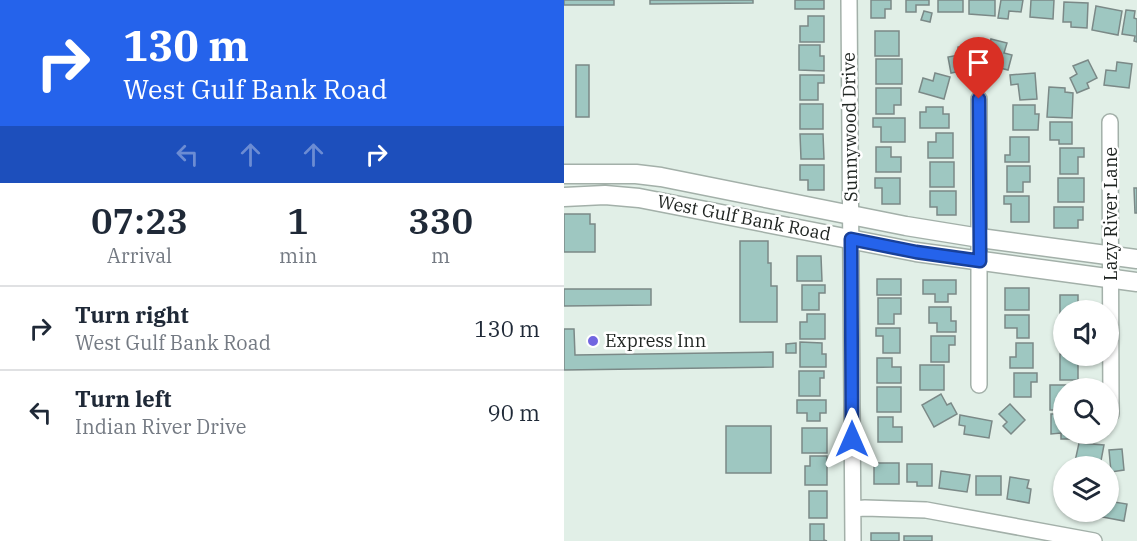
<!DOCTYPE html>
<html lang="en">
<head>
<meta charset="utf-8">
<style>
	:root { --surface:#fff; --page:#f2f2f3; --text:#1f2937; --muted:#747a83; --line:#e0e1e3 }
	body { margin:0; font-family:"IBM Plex Serif",serif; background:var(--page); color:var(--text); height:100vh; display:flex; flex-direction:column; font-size:22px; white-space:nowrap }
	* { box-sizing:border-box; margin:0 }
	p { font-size:20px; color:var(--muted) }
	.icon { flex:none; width:33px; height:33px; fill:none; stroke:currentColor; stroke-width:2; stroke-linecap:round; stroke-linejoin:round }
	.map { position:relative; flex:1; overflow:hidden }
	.panel { display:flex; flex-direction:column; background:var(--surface); width:564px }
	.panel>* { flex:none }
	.hud { background:#2563eb; color:#fff; overflow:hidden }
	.fabs { position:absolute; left:489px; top:300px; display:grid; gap:12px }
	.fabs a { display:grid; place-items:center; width:66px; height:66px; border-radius:50%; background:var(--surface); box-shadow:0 2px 4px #0004; font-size:30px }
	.pin { position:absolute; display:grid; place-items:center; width:51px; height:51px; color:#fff; margin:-62px -26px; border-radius:50% 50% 50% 0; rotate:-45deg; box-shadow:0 0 6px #0007 }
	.pin .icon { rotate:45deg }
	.me { position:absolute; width:66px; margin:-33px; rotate:0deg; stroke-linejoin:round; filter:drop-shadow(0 0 4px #0008) }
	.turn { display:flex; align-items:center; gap:21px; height:126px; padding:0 24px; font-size:27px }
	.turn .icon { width:78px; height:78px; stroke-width:2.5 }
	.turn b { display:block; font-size:42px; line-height:51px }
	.lanes { display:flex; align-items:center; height:57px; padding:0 24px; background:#0003; justify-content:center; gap:30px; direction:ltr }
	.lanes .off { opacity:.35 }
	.eta { display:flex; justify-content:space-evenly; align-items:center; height:102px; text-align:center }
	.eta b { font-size:36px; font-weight:600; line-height:42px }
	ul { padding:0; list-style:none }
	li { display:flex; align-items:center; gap:18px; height:84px; padding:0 24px; border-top:2px solid var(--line) }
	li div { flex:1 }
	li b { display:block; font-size:22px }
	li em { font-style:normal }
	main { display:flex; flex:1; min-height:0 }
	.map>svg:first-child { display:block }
	.building { fill:#9ec7c1; stroke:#7b8987; stroke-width:1.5 }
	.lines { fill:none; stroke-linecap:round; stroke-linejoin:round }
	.minor-casing { stroke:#a3b0a9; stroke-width:18 }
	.major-casing { stroke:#a3b0a9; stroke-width:21 }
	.minor { stroke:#fff; stroke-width:15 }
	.major { stroke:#fff; stroke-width:18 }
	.route-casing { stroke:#184099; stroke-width:15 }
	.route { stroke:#2563eb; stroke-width:10 }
	.poi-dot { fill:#7266e0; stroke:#fff; stroke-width:2 }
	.labels { text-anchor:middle; stroke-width:5; stroke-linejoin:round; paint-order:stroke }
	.street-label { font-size:18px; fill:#1f2421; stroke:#fff }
	.poi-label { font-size:18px; fill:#1f2421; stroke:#fff; text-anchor:start }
</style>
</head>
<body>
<main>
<section class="panel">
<div class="hud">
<div class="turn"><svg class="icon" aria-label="right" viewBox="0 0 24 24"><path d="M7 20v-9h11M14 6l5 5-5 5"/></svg><div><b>130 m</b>West Gulf Bank Road</div></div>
<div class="lanes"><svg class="icon off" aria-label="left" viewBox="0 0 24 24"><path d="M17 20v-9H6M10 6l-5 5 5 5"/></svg><svg class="icon off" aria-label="ahead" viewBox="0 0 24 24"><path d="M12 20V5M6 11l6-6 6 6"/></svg><svg class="icon off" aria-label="ahead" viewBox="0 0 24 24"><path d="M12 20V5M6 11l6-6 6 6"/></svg><svg class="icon" aria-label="right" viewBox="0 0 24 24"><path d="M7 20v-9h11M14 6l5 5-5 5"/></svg></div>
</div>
<div class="eta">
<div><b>07:23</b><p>Arrival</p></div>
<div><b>1</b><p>min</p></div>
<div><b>330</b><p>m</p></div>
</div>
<ul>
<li><svg class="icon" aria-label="right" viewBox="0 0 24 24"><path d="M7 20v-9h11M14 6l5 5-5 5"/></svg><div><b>Turn right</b><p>West Gulf Bank Road</p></div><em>130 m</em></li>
<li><svg class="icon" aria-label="left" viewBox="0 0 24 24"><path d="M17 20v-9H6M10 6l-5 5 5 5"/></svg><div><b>Turn left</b><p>Indian River Drive</p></div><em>90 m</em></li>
</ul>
</section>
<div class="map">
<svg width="573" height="541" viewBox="0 0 573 541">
	<rect width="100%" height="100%" fill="#e1efe7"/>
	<path class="building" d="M0,0h50v5h-50z
		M86,0h103v3l-103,1z
		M231,0h29v9h-29z
		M307,0h20v9h-6v9h-14z
		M342,0h23v5h-13v7h-10z
		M374,0h25v12h-25z
		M405,0h26v16l-26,-2z
		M437,0h22l-2,12 -12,-1 -1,8 -10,-1z
		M467,0h23l-1,19 -23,-2z
		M500,2l24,1 -1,25 -16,-1v-5h-8z
		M532,6l26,5 -4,24 -26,-5z
		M562,10l9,1 -1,7 3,1v23l-3,-1 1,-5 -13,-2z
		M360,11l8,2 -2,9 -9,-2z
		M244,16h16v26h-24v-16h8z
		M311,31h24v25h-24z
		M427,39l16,4 -3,10 8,2 -4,15 -20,-5 2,-8 -3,-1z
		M411,44l3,18 -18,3 1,6 -10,2 -3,-16 11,-2 -1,-8z
		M235,45h21v11h4v15l-25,-1z
		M312,59h26v25h-26z
		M524,60l9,18 -10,5 2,5 -12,5 -7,-15 7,-4 -4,-8z
		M553,62l15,2 -3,24 -25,-3 2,-15 10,1z
		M12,65h13v52h-13z
		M371,73l15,4 -6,22 -25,-7 4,-14 10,3z
		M471,73l2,26 -17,1 -2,-16 -7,1 -1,-10z
		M236,75h24v8h-6v17h-18z
		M485,87l16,1v4l8,1 -1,25 -25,-1z
		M312,88h25v17h-7v9h-18z
		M236,104h23v25h-23z
		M449,105h22v9h4l-1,16h-25z
		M362,107h17v7h6v14h-29v-16h6z
		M309,118h32v24h-24v-15h-8z
		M486,122h22v22h-13v-4h-9z
		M372,133h17v25h-25v-16h8z
		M236,134h23l1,25h-23z
		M446,137h19v25h-24v-7h5z
		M312,147h15v10h10v15h-25z
		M496,148h24v9h-6v17h-18z
		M366,162h24v25h-24z
		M236,165h24v25h-16v-10h-8z
		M443,166h23v16h-7v10h-16z
		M311,178h25v26h-18v-16h-7z
		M494,178h26v24h-26z
		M570,188h3v25h-2z
		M366,191h26v24h-19v-8h-7z
		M440,196h25v26h-18v-18h-7z
		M490,207h29v13h-5v8h-24z
		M0,214h26v10h5v28h-31z
		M176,241h28v22h3v23h6v36h-37z
		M233,256h24l1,25h-25z
		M313,279h24v16h-24z
		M359,280h33v14h-8v8h-13v-8h-12z
		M238,285h23v8h-6v17h-17z
		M441,288h24v22h-24z
		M0,289h87v16l-87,1z
		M496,295h18v15h-14v11h-4z
		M314,298h23v16h-7v10h-16z
		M365,307h22v14h5v11h-19v-9h-8z
		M243,314h18v25h-25v-17h7z
		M441,315h24v23h-12v-10h-12z
		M494,325h6v16h-6z
		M312,328h24v25h-17v-17h-7z
		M0,329h10l1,26 198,-3v15l-209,3z
		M367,336h24v9h-6v17h-18z
		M236,342l22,1v11h4v13h-26z
		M232,343v10h-10v-9z
		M452,343h17v25h-23v-11h6z
		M496,354l25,2v6h-7v18h-18z
		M313,358h15v9h9v16h-24z
		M356,365h24v25h-24z
		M235,371h25v7h-4v18h-21z
		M450,373h23v9h-6v15h-17z
		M486,385h25v3h-11v22h-14z
		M313,387h24v25h-24z
		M377,394l6,11 4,-2 6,11 -23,13 -12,-22z
		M233,400h29v13h-6v8h-13v-8h-10z
		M446,404l15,16 -14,14 -8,-8 4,-4 -8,-8z
		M487,414h13v20h13v5h-16v-6l-10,1z
		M396,415l32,6 -3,17 -25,-4 1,-8 -6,-1z
		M314,417h15v10h9v15h-24z
		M162,426h45v47h-45z
		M238,428h25v25h-25z
		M515,443l25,2 -4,21h-26z
		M558,449l2,21 -13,2 -2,-22z
		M246,456h17v29h-22v-19h5z
		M310,463h25v21h-25z
		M343,464h25v22h-15v-4h-10z
		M377,471l29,4 -3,17 -28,-4z
		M412,476h25v19h-25z
		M446,477l19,3 -2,8 4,1 -2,14 -22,-4z
		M245,491h18v27h-18z
		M544,501l19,3 -3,17 -27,-5 1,-4h10z
		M246,524h14v16l3,1h-17z
		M307,533h28v8h-28z
		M340,536h28v5h-28z"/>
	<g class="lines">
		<defs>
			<path id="minor" d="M285,0l4,541
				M415,99v286
				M546,122l1,292
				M289,509l12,-1 61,2 168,31"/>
			<path id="major" d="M0,174h72l25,3 245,49 74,12 157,21
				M0,197l41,-2 34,3 277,54 221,30"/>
		</defs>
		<use href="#minor" class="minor-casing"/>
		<use href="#major" class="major-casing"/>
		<use href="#minor" class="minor"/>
		<use href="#major" class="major"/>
	</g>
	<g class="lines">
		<defs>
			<path id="route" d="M288,439l-1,-200 65,13 64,9 -1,-162"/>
		</defs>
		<use href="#route" class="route-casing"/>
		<use href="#route" class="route"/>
	</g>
	<circle class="poi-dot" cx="29" cy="341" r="6"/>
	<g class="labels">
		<g class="street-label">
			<text transform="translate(286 127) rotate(-91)" y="6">Sunnywood Drive</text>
			<text transform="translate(547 214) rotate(-90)" y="6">Lazy River Lane</text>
			<text transform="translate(180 218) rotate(11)" y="6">West Gulf Bank Road</text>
		</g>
		<g class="poi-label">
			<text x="41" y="347">Express Inn</text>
		</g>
	</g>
</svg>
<div class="fabs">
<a><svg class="icon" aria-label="sound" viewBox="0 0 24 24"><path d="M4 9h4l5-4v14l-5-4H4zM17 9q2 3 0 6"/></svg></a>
<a><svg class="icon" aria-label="search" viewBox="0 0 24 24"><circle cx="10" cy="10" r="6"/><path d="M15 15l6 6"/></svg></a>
<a><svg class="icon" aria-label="layers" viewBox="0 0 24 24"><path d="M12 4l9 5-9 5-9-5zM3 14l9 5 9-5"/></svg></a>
</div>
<div class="pin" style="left:415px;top:99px;background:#d93025"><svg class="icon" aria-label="arrive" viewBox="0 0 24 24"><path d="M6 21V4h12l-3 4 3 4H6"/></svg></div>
<svg class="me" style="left:288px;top:439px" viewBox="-20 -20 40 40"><path d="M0-17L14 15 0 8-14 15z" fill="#2563eb" stroke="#fff" stroke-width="4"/></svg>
</div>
</main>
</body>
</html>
